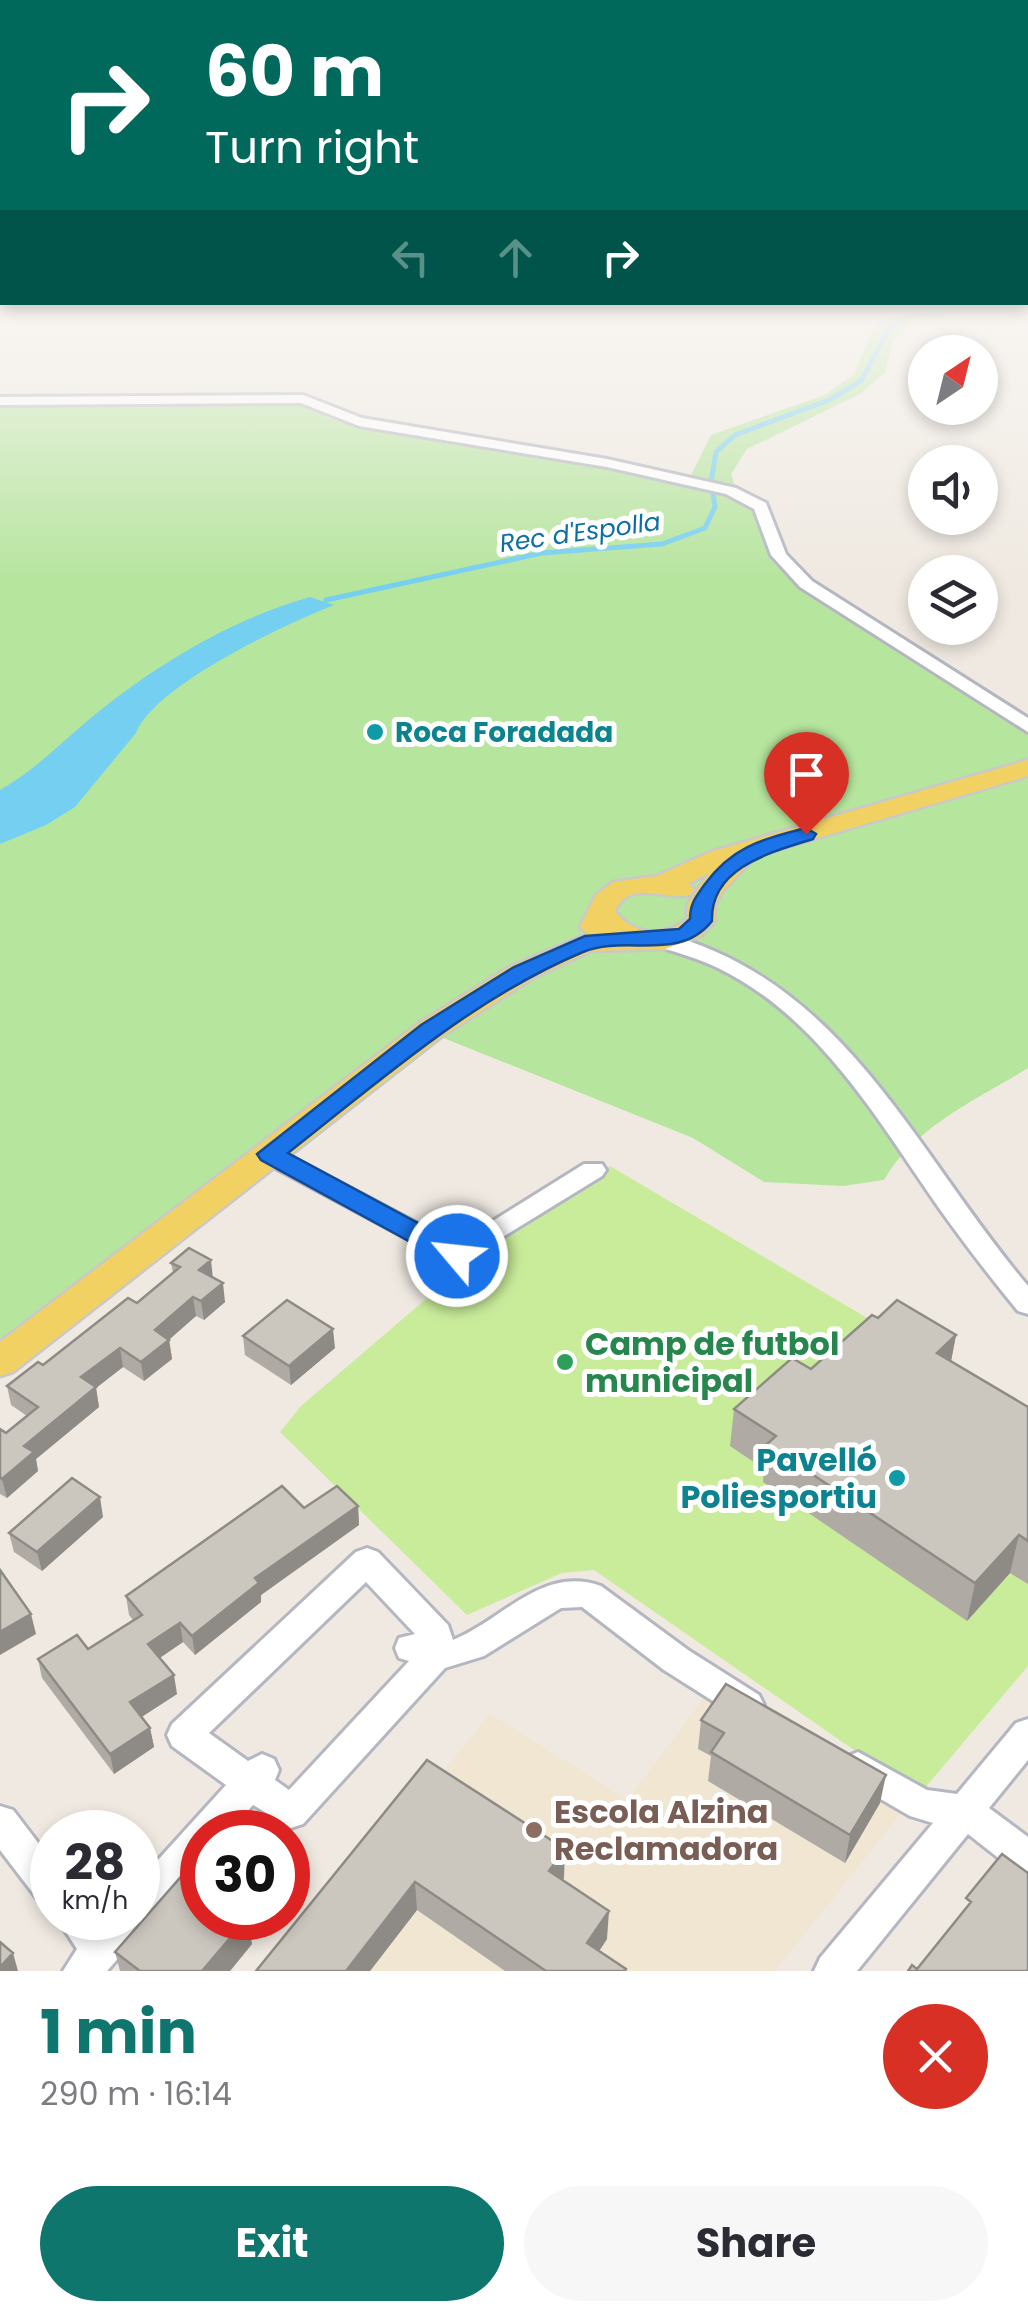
<!DOCTYPE html>
<html lang="en">
<head>
<meta charset="utf-8">
<style>
	:root { --surface:#fff; --page:#f7f7f7; --text:#2b2b33; --muted:#7c7c81; --accent:#0f766e }
	body { margin:0; font-family:Poppins,sans-serif; background:var(--page); color:var(--text); height:100vh; display:flex; flex-direction:column; font-size:38px; white-space:nowrap }
	* { box-sizing:border-box; margin:0 }
	p { font-size:32px; color:var(--muted) }
	.icon { flex:none; width:55px; height:55px; fill:none; stroke:currentColor; stroke-width:2; stroke-linecap:round; stroke-linejoin:round }
	.map { position:relative; height:1971px; overflow:hidden }
	.details { display:flex; flex-direction:column; background:var(--surface); flex:1 }
	.details>* { flex:none }
	.hud { position:absolute; left:0px; top:0px; width:1030px; height:305px; box-shadow:0 5px 15px #0003; background:#00695c; color:#fff; overflow:hidden }
	.needle { width:65px; rotate:35deg }
	.fabs { position:absolute; left:908px; top:335px; display:grid; gap:20px }
	.fabs a { display:grid; place-items:center; width:90px; height:90px; border-radius:50%; background:var(--surface); box-shadow:0 5px 15px #0003; font-size:50px }
	.speed { position:absolute; left:30px; top:1810px; display:flex; gap:20px; font-size:50px; font-weight:700; text-align:center }
	.speed>* { display:grid; place-content:center; width:130px; height:130px; border-radius:50%; background:var(--surface); box-shadow:0 5px 15px #0003; line-height:1 }
	.speed small { font-size:25px; font-weight:400 }
	.speed .limit { border:15px solid #d22; background:#fff; color:#111 }
	.pin { position:absolute; display:grid; place-items:center; width:85px; height:85px; color:#fff; margin:-102px -42px; border-radius:50% 50% 50% 0; rotate:-45deg; box-shadow:0 0 10px #0007 }
	.pin .icon { rotate:45deg }
	.me { position:absolute; width:110px; margin:-55px; rotate:298deg; stroke-linejoin:round; filter:drop-shadow(0 0 8px #0008) }
	.turn { display:flex; align-items:center; gap:35px; height:210px; padding:0 40px; font-size:45px }
	.turn .icon { width:130px; height:130px; stroke-width:2.5 }
	.turn b { display:block; font-size:70px; line-height:85px }
	.lanes { display:flex; align-items:center; height:95px; padding:0 40px; background:#0003; justify-content:center; gap:50px; direction:ltr }
	.lanes .off { opacity:.35 }
	.round { display:grid; place-items:center; flex:none; width:105px; height:105px; border-radius:52px; background:var(--page) }
	.head { display:flex; align-items:center; justify-content:space-between; height:170px; padding:0 40px }
	h1 { font-size:60px; font-weight:700; line-height:75px; color:var(--accent) }
	.button { display:flex; gap:20px; margin-top:auto; padding:20px 40px }
	.button a { flex:1; height:115px; border-radius:60px; background:var(--accent); color:#fff; font-size:40px; font-weight:700; line-height:115px; text-align:center }
	.button a+a { background:var(--page); color:var(--text) }
	.map>svg:first-child { display:block }
	.education { fill:#f0e6d1 }
	.green { fill:#b6e59e }
	.pitch { fill:#c9ec9a }
	.water { fill:#75cff0 }
	.lines { fill:none; stroke-linecap:round; stroke-linejoin:round }
	.stream { stroke:#75cff0; stroke-width:5 }
	.minor-casing { stroke:#b4b7c1; stroke-width:6 }
	.major-casing { stroke:#c9c9c9; stroke-width:5 }
	.minor { fill:#fff; fill-rule:evenodd }
	.major { fill:#f2d163; fill-rule:evenodd }
	.wall { fill:#afaba4 }
	.shaded-wall { fill:#8e8b86 }
	.building { fill:#cbc7bf; stroke:#8e8b86; stroke-width:2.5 }
	.route { fill:#1a73e8; stroke:#114b97; stroke-width:2.5 }
	.culture-dot { fill:#0f9aa8; stroke:#fff; stroke-width:4 }
	.leisure-dot { fill:#2e9e5b; stroke:#fff; stroke-width:4 }
	.education-dot { fill:#8d6e63; stroke:#fff; stroke-width:4 }
	.labels { text-anchor:middle; stroke-width:10; stroke-linejoin:round; paint-order:stroke }
	.far-water-label { font-size:25px; font-style:italic; fill:#0d6fa3; stroke:#fff }
	.culture-label { font-size:28px; font-weight:bold; fill:#0d838f; stroke:#fff; text-anchor:start }
	.near-leisure-label { font-size:32px; font-weight:bold; fill:#27864d; stroke:#fff; text-anchor:start }
	.near-culture-label { font-size:32px; font-weight:bold; fill:#0d838f; stroke:#fff; text-anchor:end }
	.near-education-label { font-size:32px; font-weight:bold; fill:#785e54; stroke:#fff; text-anchor:start }
</style>
</head>
<body>
<div class="map">
<svg width="1028" height="1971" viewBox="0 0 1028 1971">
	<rect width="100%" height="100%" fill="#efe9e1"/>
	<path class="education" d="M712,1687l198,115 -135,169h-493l208,-257 138,86z"/>
	<path class="green" d="M940,306h41l-73,19 -15,15 -8,33 -25,21 -113,55 -16,25 7,21 17,4 34,70 239,156v343c-50,31 -114,59 -144,112l-41,6 -79,-4 -71,-44 -252,-101 -385,283 -56,22v-943l228,3 67,-8 33,24 278,45 81,20 24,-48 114,-40 29,-21 21,-48 21,-10z"/>
	<path class="pitch" d="M610,1166l269,159 149,120v221l-109,129 -325,-225 -32,3 -95,42 -187,-183 21,-26 153,-131z"/>
	<path class="water" d="M310,597l24,8c-48,19 -180,80 -198,128l-61,74 -29,18 -46,19v-54c39,-22 67,-54 102,-81 60,-48 133,-91 208,-112z"/>
	<g class="lines">
		<path class="stream" d="M326,600l216,-47 120,-9 43,-16 10,-21 -4,-25 5,-30 19,-17 94,-35 32,-19 27,-51 18,-12 53,-12"/>
		<defs>
			<path id="minor" d="M303,395l59,23 245,41 129,29 30,15 20,51 26,27 216,137v14l-228,-145 -29,-32 -17,-46 -28,-15 -119,-27 -248,-41 -58,-23 -301,2v-8z
				M661,933c184,46 254,220 367,353v28l-10,-3c-28,-34 -54,-68 -79,-103 -62,-89 -120,-191 -221,-240 -20,-10 -43,-16 -65,-23l-3,-5 3,-5z
				M270,1146l186,98 128,-80h18l4,6 -4,6 -145,89 -196,-105 -4,-6 4,-6z
				M367,1548l11,4 70,73 5,15c50,-20 89,-75 148,-54l87,64 71,45 5,10 -5,10 -12,5 -12,-5 -71,-45 -82,-63 -21,1 -77,48 -39,12 -142,156 -12,4 -38,-23 -24,27h-27v30l-95,109h-44l14,-22 -20,-31h41l4,4 4,-4h32v-36l88,-97 -54,-39 -5,-11 5,-11 184,-172zM366,1582l49,52 -16,4 -4,10 4,10 10,3 -120,129 -14,-10 4,-10 -5,-11 -12,-5 -14,7 -39,-28z
				M1028,1719v41l-39,48 39,29v39l-13,-5 -47,-37 -111,137h-43l6,-13 113,-135 -23,-7 -64,-37 -5,-11 5,-11 12,-5 69,38 30,4 59,-71z
				M0,1806l13,4 39,51v45l-13,-5 -39,-51z"/>
			<path id="major" d="M1028,760v16l-272,80 -33,35 -8,14v16l-14,15 -36,13 -74,2 -58,27 -92,59 -428,335 -13,4v-34l419,-319 92,-57 77,-32 -8,-7 16,-32 17,-13 44,-6 53,-24zM709,873l-22,32v14c-23,19 -54,16 -72,-8 15,-33 49,-10 75,-16l4,-6 -5,-6z"/>
		</defs>
		<use href="#minor" class="minor-casing"/>
		<use href="#major" class="major-casing"/>
		<use href="#minor" class="minor"/>
		<use href="#major" class="major"/>
	</g>
	<path class="wall" d="M171,1263l42,15 12,24 -21,18 -8,-4 -27,23 3,20 -28,22 -21,-14 -27,21 3,19 -63,52 2,12 -31,27 -7,-4v-65l6,4 21,-17 -16,-11 -4,-19 36,-21 94,-62 36,-30z
		M878,1318l78,17 -5,26 77,46v177l-18,-11 -43,48 -204,-139 1,-13 -34,-23 4,-37 77,-40z
		M243,1336l92,12 -44,37 -46,-30z
		M358,1506l1,19 -98,70v7l-66,53 -12,-13 -23,16 17,36 -36,23 9,11 4,19 -40,27 -72,-96 -4,-19 50,-10 45,-29 -4,-5 -3,-19 178,-88z
		M103,1517l-61,54 -28,-19 -5,-19z
		M701,1720l179,83 -35,60 -137,-82 3,-25 -13,-7z
		M427,1760l137,118 -2,2 45,59 -8,12 27,20h-121l-88,-61 -47,61z
		M252,1944l-22,27h-110l-5,-19z"/>
	<path class="shaded-wall" d="M211,1260l2,19 -14,-9z
		M223,1283l2,19 -21,18 -3,-19z
		M193,1297l3,19 -34,30 7,-6 3,19 -28,22 -3,-19 14,-32z
		M333,1329l2,19 -44,37 -2,-19z
		M956,1335l-7,37 -12,-19z
		M120,1348l3,19 -27,21 3,19 -63,52 2,12 -31,27 -5,-19 22,-33 57,-69z
		M100,1497l3,20 -61,54 -5,-19z
		M358,1506l1,19 -98,70v7l-66,53 -3,-19 63,-58z
		M1019,1535l-9,38 -43,48 8,-38z
		M31,1614l5,20 -36,21v-23z
		M180,1623l3,19 -31,21 -4,-19z
		M174,1675l3,19 -43,28 -4,-20z
		M150,1728l4,19 -40,27 -4,-20z
		M886,1775l-6,28 -35,60 5,-28z
		M565,1849l-1,29 -16,22 1,-29z
		M415,1882l2,28 -47,61h-24z
		M609,1911l-2,28 -21,32 1,-28z
		M247,1918h1l4,26 -22,27h-28z
		M13,1953l5,18h-18v-4z"/>
	<path class="building" d="M189,1248l22,12 -12,10 24,13 -22,18 -8,-4 -38,33 14,10 -28,22 -21,-14 -39,29 15,10 -72,59 10,6 -32,27 -2,-2v-48l6,4 32,-26 -31,-21 31,-24 5,3 85,-67 9,5 43,-36 -9,-4z
		M287,1300l46,29 -44,37 -46,-30z
		M897,1300l59,35 -19,18 91,54v134l-9,-6 -44,48 -208,-139 9,-8 -42,-27 58,-51 19,11 61,-54 6,3z
		M72,1478l28,19 -63,55 -28,-19z
		M282,1486l22,22 33,-22 21,20 -103,72 4,5 -67,53 -12,-13 -32,21 26,31 -44,27 20,26 -40,26 -72,-95 39,-24 11,14 54,-34 -16,-19z
		M0,1570l31,44 -31,18z
		M726,1684l160,91 -36,60 -139,-83 13,-19 -23,-13z
		M427,1760l138,89 -16,22 60,40 -22,32 39,26 -1,2h-79l-131,-89 -69,89h-90z
		M1002,1854l26,19v98h-120l4,-6 5,4 54,-67 -5,-4z
		M186,1871l16,11v36h45l-45,53h-62l-25,-19z
		M0,1942l13,11 -13,14z"/>
	<linearGradient id="sky" x2="0" y2="1"><stop stop-color="#7abfeb"/><stop offset="0.53" stop-color="#f8f5f2"/><stop offset="1" stop-color="#f8f5f2" stop-opacity="0"/></linearGradient>
	<rect width="1028" height="581" fill="url(#sky)"/>
	<path class="route" d="M806,828l10,6 -3,5c-41,13 -103,28 -101,82 -33,42 -87,13 -129,31 -110,46 -202,128 -295,201l178,96 4,7 -4,6h-19l-186,-102 -4,-6 164,-129 93,-58 71,-31 94,-7 11,-10c0,-16 6,-22 15,-35 28,-38 56,-44 101,-56z"/>
	<g class="culture-dot">
		<circle cx="375" cy="732" r="10"/>
		<circle cx="897" cy="1478" r="10"/>
	</g>
	<circle class="leisure-dot" cx="565" cy="1362" r="10"/>
	<circle class="education-dot" cx="534" cy="1830" r="10"/>
	<g class="labels">
		<g class="far-water-label">
			<text transform="translate(580 532) rotate(-8)" y="9">Rec d'Espolla</text>
		</g>
		<g class="culture-label">
			<text x="395" y="742">Roca Foradada</text>
		</g>
		<g class="near-leisure-label">
			<text x="585" y="1355">Camp de futbol<tspan x="585" dy="37">municipal</tspan></text>
		</g>
		<g class="near-culture-label">
			<text x="877" y="1471">Pavelló<tspan x="877" dy="37">Poliesportiu</tspan></text>
		</g>
		<g class="near-education-label">
			<text x="554" y="1823">Escola Alzina<tspan x="554" dy="37">Reclamadora</tspan></text>
		</g>
	</g>
</svg>
<div class="fabs">
<a><svg class="needle" viewBox="-14 -14 28 28"><path d="M0-13l5 13h-10z" fill="#e53935"/><path d="M0 13l5-13h-10z" fill="#7c7c81"/></svg></a>
<a><svg class="icon" aria-label="sound" viewBox="0 0 24 24"><path d="M4 9h4l5-4v14l-5-4H4zM17 9q2 3 0 6"/></svg></a>
<a><svg class="icon" aria-label="layers" viewBox="0 0 24 24"><path d="M12 4l9 5-9 5-9-5zM3 14l9 5 9-5"/></svg></a>
</div>
<div class="speed"><div>28<small>km/h</small></div><div class="limit">30</div></div>
<div class="pin" style="left:806px;top:834px;background:#d93025"><svg class="icon" aria-label="arrive" viewBox="0 0 24 24"><path d="M6 21V4h12l-3 4 3 4H6"/></svg></div>
<svg class="me" style="left:457px;top:1256px" viewBox="-20 -20 40 40"><circle r="17" fill="#1a73e8" stroke="#fff" stroke-width="3"/><path d="M0-11L8 9 0 5-8 9z" fill="#fff"/></svg>
<div class="hud">
<div class="turn"><svg class="icon" aria-label="right" viewBox="0 0 24 24"><path d="M7 20v-9h11M14 6l5 5-5 5"/></svg><div><b>60 m</b>Turn right</div></div>
<div class="lanes"><svg class="icon off" aria-label="left" viewBox="0 0 24 24"><path d="M17 20v-9H6M10 6l-5 5 5 5"/></svg><svg class="icon off" aria-label="ahead" viewBox="0 0 24 24"><path d="M12 20V5M6 11l6-6 6 6"/></svg><svg class="icon" aria-label="right" viewBox="0 0 24 24"><path d="M7 20v-9h11M14 6l5 5-5 5"/></svg></div>
</div>
</div>
<section class="details">
<div class="head"><div><h1>1 min</h1><p>290 m · 16:14</p></div><a class="round" style="background:#d93025;color:#fff"><svg class="icon" aria-label="close" viewBox="0 0 24 24"><path d="M6 6l12 12M18 6L6 18"/></svg></a></div>
<div class="button"><a>Exit</a><a>Share</a></div>
</section>
</body>
</html>
